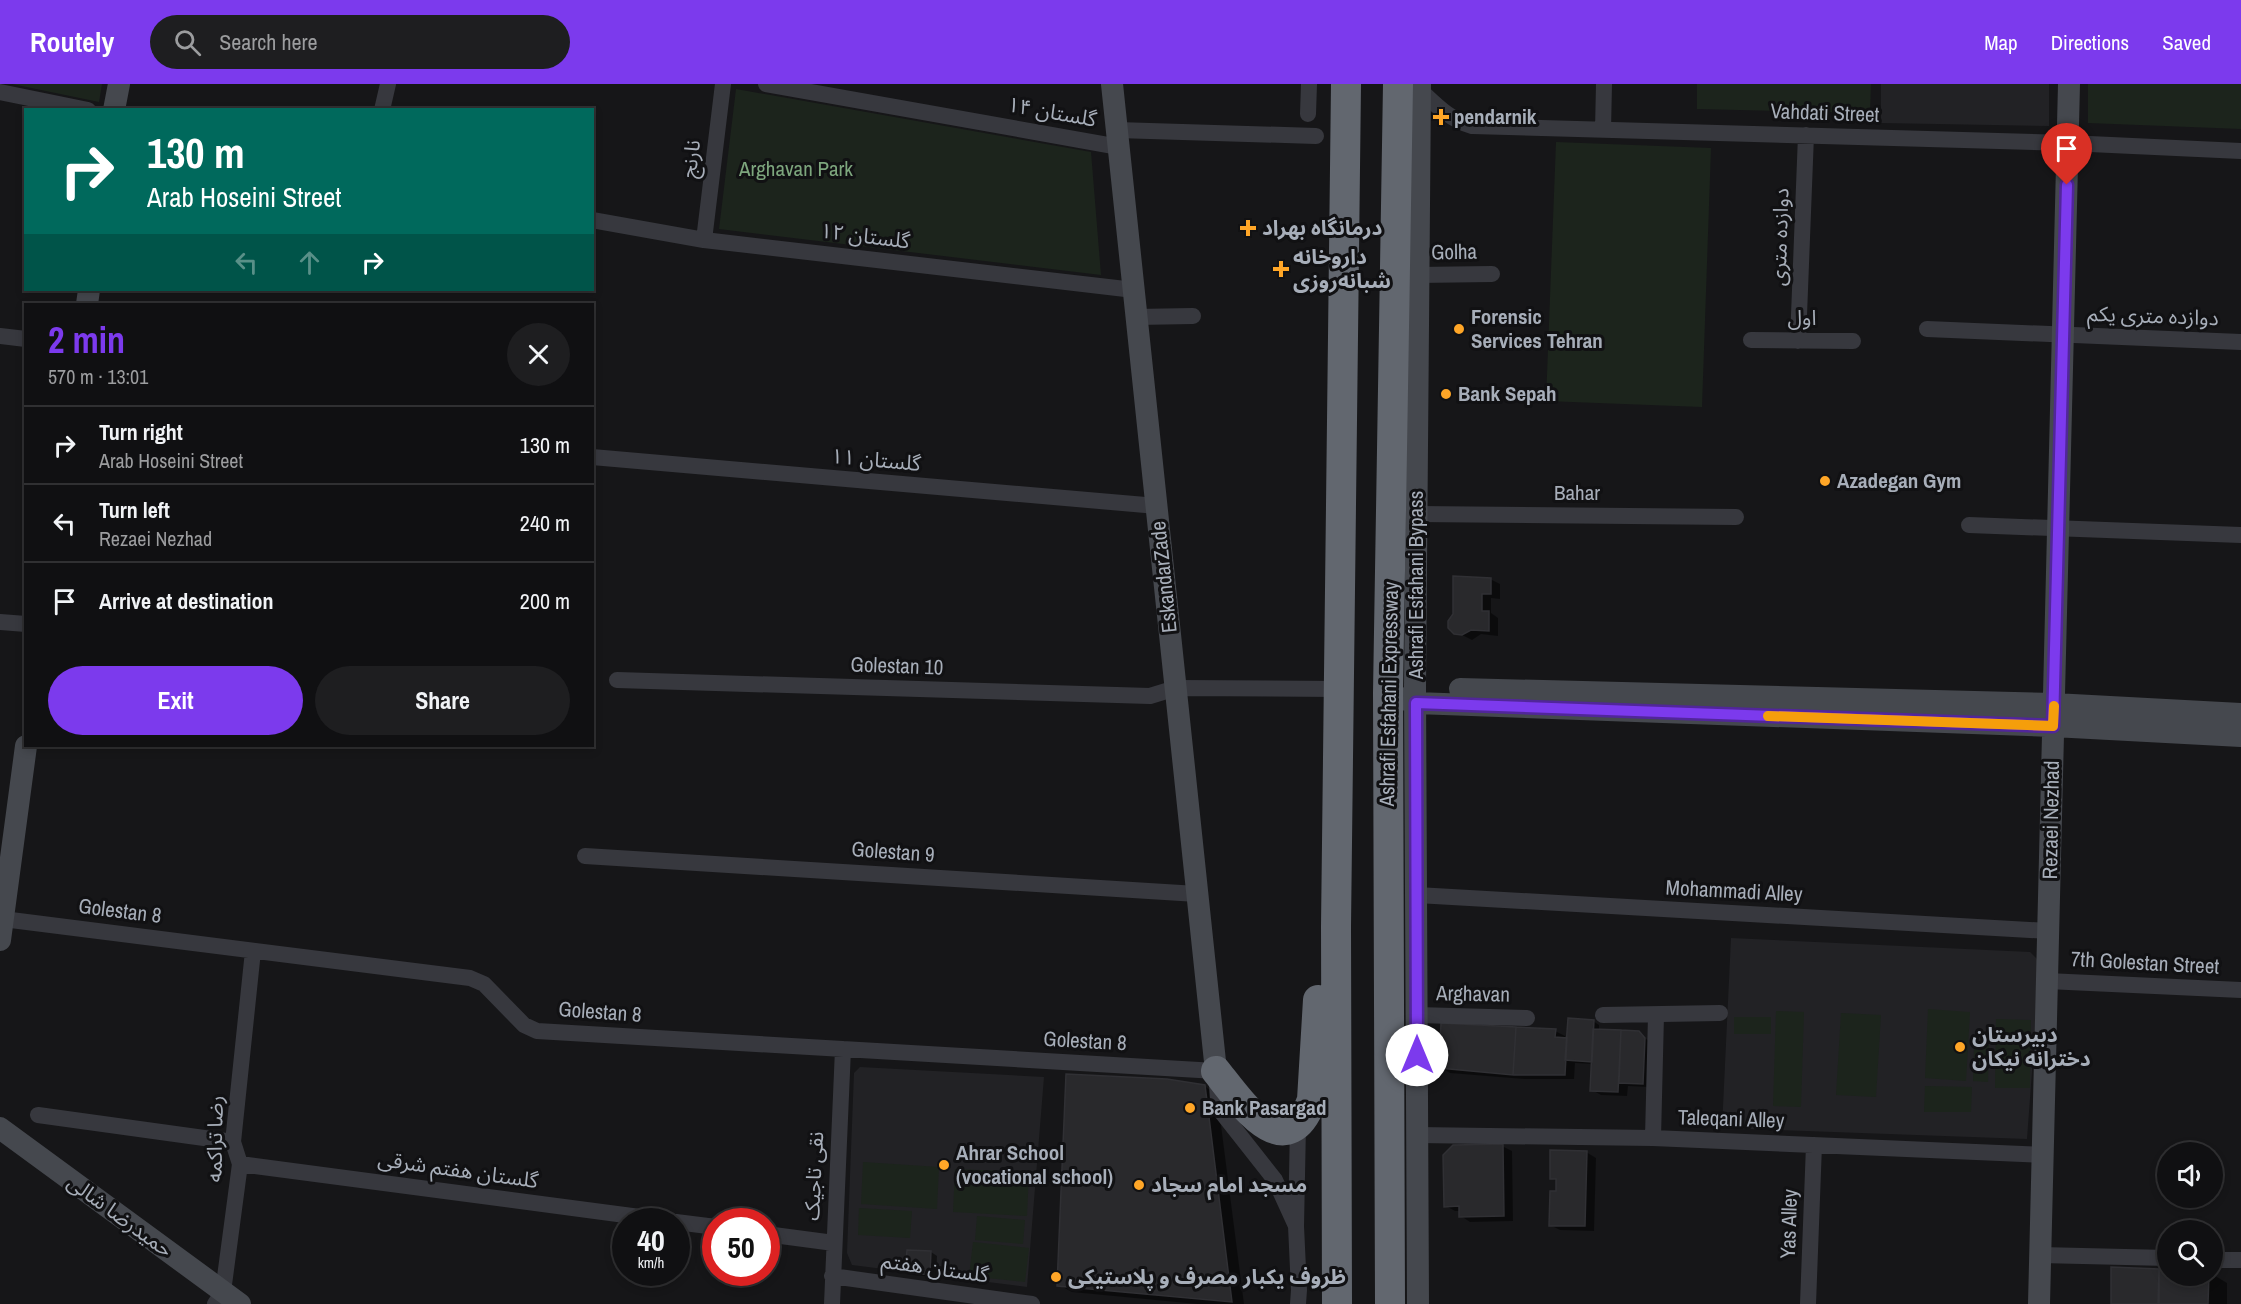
<!DOCTYPE html>
<html lang="en">
<head>
<meta charset="utf-8">
<style>
	:root { --surface:#101012; --page:#1e1e20; --text:#f1f3f6; --muted:#9c9d9f; --line:#303032; --accent:#7c3aed }
	body { margin:0; font-family:"Archivo Narrow","Noto Sans Arabic",sans-serif; background:var(--page); color:var(--text); height:100vh; display:flex; flex-direction:column; font-size:22px; white-space:nowrap }
	* { box-sizing:border-box; margin:0 }
	p { font-size:20px; color:var(--muted) }
	.icon { flex:none; width:33px; height:33px; fill:none; stroke:currentColor; stroke-width:2; stroke-linecap:round; stroke-linejoin:round }
	.map { position:relative; flex:1; overflow:hidden }
	.sheet { position:absolute; left:24px; top:219px; width:570px; height:444px; display:flex; flex-direction:column; background:var(--surface); border-radius:0px; box-shadow:0 3px 9px #0003,0 0 0 2px var(--line) }
	.sheet>* { flex:none }
	.banner { position:absolute; left:24px; top:24px; width:570px; height:183px; border-radius:0px; box-shadow:0 3px 9px #0003,0 0 0 2px var(--line); background:#00695c; color:#fff; overflow:hidden }
	.buttons { position:absolute; left:2157px; top:1058px; display:grid; gap:12px }
	.buttons a { display:grid; place-items:center; width:66px; height:66px; border-radius:50%; background:var(--surface); box-shadow:0 3px 9px #0003,0 0 0 2px var(--line); font-size:30px }
	.speed { position:absolute; left:612px; top:1124px; display:flex; gap:12px; font-size:30px; font-weight:700; text-align:center }
	.speed>* { display:grid; place-content:center; width:78px; height:78px; border-radius:50%; background:var(--surface); box-shadow:0 3px 9px #0003,0 0 0 2px var(--line); line-height:1 }
	.speed small { font-size:15px; font-weight:400 }
	.speed .limit { border:9px solid #d22; background:#fff; color:#111 }
	.pin { position:absolute; display:grid; place-items:center; width:51px; height:51px; color:#fff; margin:-62px -26px; border-radius:50% 50% 50% 0; rotate:-45deg; box-shadow:0 0 6px #0007 }
	.pin .icon { rotate:45deg }
	.me { position:absolute; width:66px; margin:-33px; rotate:0deg; stroke-linejoin:round; filter:drop-shadow(0 0 4px #0008) }
	.turn { display:flex; align-items:center; gap:21px; height:126px; padding:0 24px; font-size:27px }
	.turn .icon { width:78px; height:78px; stroke-width:2.5 }
	.turn b { display:block; font-size:42px; line-height:51px }
	.lanes { display:flex; align-items:center; height:57px; padding:0 24px; background:#0003; justify-content:center; gap:30px; direction:ltr }
	.lanes .off { opacity:.35 }
	.round { display:grid; place-items:center; flex:none; width:63px; height:63px; border-radius:32px; background:var(--page) }
	.summary { display:flex; align-items:center; justify-content:space-between; height:102px; padding:0 24px }
	h1 { font-size:36px; font-weight:800; line-height:45px; color:var(--accent) }
	.primary-button { display:flex; gap:12px; margin-top:auto; padding:12px 24px }
	.primary-button a { flex:1; height:69px; border-radius:36px; background:var(--accent); color:#fff; font-size:24px; font-weight:800; line-height:69px; text-align:center }
	.primary-button a+a { background:var(--page); color:var(--text) }
	ul { padding:0; list-style:none }
	li { display:flex; align-items:center; gap:18px; height:78px; padding:0 24px; border-top:2px solid var(--line) }
	li div { flex:1 }
	li b { display:block; font-size:22px }
	li em { font-style:normal }
	header { display:flex; align-items:center; gap:36px; box-sizing:border-box; height:84px; padding:0 30px; background:var(--accent); color:#fff }
	header strong { font-size:28px }
	nav { display:flex; gap:33px; margin-inline-start:auto; font-size:21px }
	.search { width:420px; height:54px; background:var(--page); display:flex; align-items:center; gap:15px; box-sizing:border-box; padding:0 21px; border-radius:33px; color:var(--muted); font-size:22px }
	.map>svg:first-child { display:block }
	.built { fill:#222225 }
	.green { fill:#1c241c }
	.shadow { fill:#0007 }
	.building { fill:#29292c; stroke:#303034; stroke-width:1.5 }
	.lines { fill:none; stroke-linecap:round; stroke-linejoin:round }
	.street { stroke:#37383e; stroke-width:16 }
	.secondary { stroke:#45484e; stroke-width:22 }
	.highway { stroke:#62676f; stroke-width:30 }
	.route-casing { stroke:#51269a; stroke-width:15 }
	.route { stroke:#7c3aed; stroke-width:10 }
	.slow { stroke:#f59e0b; stroke-width:10 }
	.poi-dot { fill:#ffa627; stroke:#111113; stroke-width:2 }
	.labels { text-anchor:middle; stroke-width:6; stroke-linejoin:round; paint-order:stroke }
	.street-label { font-size:21px; fill:#a7aeb9; stroke:#111113 }
	.poi-label { font-size:21px; font-weight:bold; fill:#a7aeb9; stroke:#111113; text-anchor:start }
	.park-label { font-size:21px; fill:#7da67d; stroke:#111113 }
</style>
</head>
<body>
<header>
<strong>Routely</strong>
<div class="search"><svg class="icon" aria-label="search" viewBox="0 0 24 24"><circle cx="10" cy="10" r="6"/><path d="M15 15l6 6"/></svg>Search here</div>
<nav><a>Map</a><a>Directions</a><a>Saved</a></nav>
</header>
<div class="map">
<svg width="2241" height="1220" viewBox="0 0 2241 1220">
	<rect width="100%" height="100%" fill="#161618"/>
	<path class="built" d="M1881,0h168v42l-168,-3z
		M1731,854l299,14 10,10 -13,177 -305,-11z
		M860,983l184,10 -17,210 -175,-22 -5,-12 7,-180z"/>
	<path class="green" d="M12,0h90l-3,18z
		M1697,0h174l-1,29 -173,-4z
		M2088,0h153v45l-153,-6z
		M736,5l355,63 10,123 -382,-46z
		M1556,58l155,6 -9,259 -156,-6z
		M1928,925l42,3 -4,69 -41,-3z
		M1776,927l28,1 -3,95 -28,-1z
		M1841,929l40,2 -5,82 -40,-2z
		M1734,933h37v17h-37z
		M1996,935l35,1 -1,68h-35z
		M1974,961h15l-1,37 -15,-1z
		M1925,1002l47,1 -1,25h-47z
		M863,1078l76,5 -2,42 -76,-5z
		M955,1085l74,3 -2,44 -74,-4z
		M859,1124l53,3 -2,27 -52,-3z
		M977,1132l48,4 -2,24 -48,-4z
		M973,1158l56,6 -4,34 -56,-6z"/>
	<path class="shadow" d="M1490,495l10,5v15l-9,-1v15l7,5v18l-17,-2 -9,6 -20,-10z
		M1593,937l6,4v6l40,2 12,10 -3,44 -20,-1 -1,10 -26,-1 -9,-5 1,-26 -18,-1 -1,16h-50l-74,-6 -10,-6 115,-36 10,5v3z
		M1204,1002l13,8 27,210h-47l-125,-12 -13,-7z
		M1502,1062l10,5 1,70 -43,1 -9,-6v-5h-6l-9,-5z
		M1586,1068l10,6 -2,73 -34,-1 -10,-5 8,-32v-11l-7,-4z
		M931,1168l6,4 -1,21 -23,-2 -6,-4z
		M2113,1184l55,2v5l44,-1 15,9v21h-114z"/>
	<path class="building" d="M1453,492l38,2v16h-9v17h7v20l-18,-1 -9,5 -8,-1 -6,-6v-7l5,-7z
		M1568,934l26,2 -2,42 -27,-2z
		M1441,939l75,4 -3,48 -74,-7z
		M1516,943l40,2 -1,8 12,1 -2,37h-52z
		M1593,945l28,1 -3,62 -28,-1z
		M1621,946l18,1 6,7 -2,46 -24,-1z
		M1066,990l101,5 38,6 27,217 -175,-16z
		M1503,1060l1,72 -45,1v-11l-15,1 -1,-52 10,-10z
		M1550,1066l37,1 -2,75h-36l1,-35h6v-12h-6z
		M907,1166l24,1 -1,24 -25,-3z
		M2111,1183l48,2 -1,35h-47z
		M2159,1185h9v6h41l-1,29h-49z"/>
	<g class="lines">
		<path class="street" d="M766,0l353,63
			M1420,6c16,15 30,30 52,36l596,17 173,8
			M0,8l88,18
			M382,26l6,-26
			M1308,30l1,-30
			M1117,46l199,6
			M1603,46l1,-46
			M592,136l112,20 430,50
			M704,156l19,-156
			M1417,191l75,-1
			M1136,233l57,-1
			M1927,245l314,13
			M0,252l26,3
			M1751,256l102,1
			M1798,257l8,-206
			M592,373l565,49
			M1417,430l319,3
			M1969,441l272,10
			M0,538l26,2
			M617,596l533,16 26,-8 162,1
			M585,772l612,38
			M1417,811l631,36
			M3,835l467,59 14,6 40,41 13,6 679,40 2,29 5,14 52,66 21,46
			M2047,897l194,9
			M1417,931l110,3
			M1603,931l117,-2
			M38,1031l195,27
			M1417,1051l236,3 390,17
			M1653,1054l3,-123
			M240,1080l430,57
			M676,1138l40,5
			M766,1150l68,9
			M2040,1171l128,3
			M2212,1176h29
			M832,1192l200,28
			M215,1220l8,-12 17,-128 -7,-22 20,-191
			M832,1220l11,-255
			M1298,1220l1,-14 -3,-64 2,-101
			M1808,1220l6,-159"/>
		<path class="secondary" d="M1112,0l104,987
			M114,26l5,-26
			M87,220l2,-14
			M1460,605l594,15 187,10
			M1401,614l15,5 637,23 188,10
			M0,856l26,-194
			M0,1044l240,176
			M1418,1220l-3,-616 5,-604
			M2039,1220l30,-1220"/>
		<path class="highway" d="M1216,987c24,30 70,99 96,29l6,-100
			M1337,1220l-1,-377 10,-843
			M1390,1220l-2,-611 10,-609"/>
	</g>
	<g class="lines">
		<defs>
			<path id="route" d="M1417,971l-1,-352 637,23 14,-541"/>
		</defs>
		<use href="#route" class="route-casing"/>
		<use href="#route" class="route"/>
		<path class="slow" d="M1768,632l285,10 1,-20"/>
	</g>
	<g class="poi-dot">
		<path d="M1438 24h6v6h6v6h-6v6h-6v-6h-6v-6h6z"/>
		<path d="M1245 135h6v6h6v6h-6v6h-6v-6h-6v-6h6z"/>
		<path d="M1278 176h6v6h6v6h-6v6h-6v-6h-6v-6h6z"/>
		<circle cx="1459" cy="245" r="6"/>
		<circle cx="1446" cy="310" r="6"/>
		<circle cx="1825" cy="397" r="6"/>
		<circle cx="1960" cy="963" r="6"/>
		<circle cx="1190" cy="1024" r="6"/>
		<circle cx="944" cy="1081" r="6"/>
		<circle cx="1139" cy="1101" r="6"/>
		<circle cx="1056" cy="1193" r="6"/>
	</g>
	<g class="labels">
		<g class="street-label">
			<text transform="translate(1052 28) rotate(10)" y="7">گلستان ۱۴</text>
			<text transform="translate(1825 29) rotate(2)" y="7">Vahdati Street</text>
			<text transform="translate(691 75) rotate(-83)" y="7">نارنج</text>
			<text transform="translate(865 152) rotate(7)" y="7">گلستان ۱۲</text>
			<text transform="translate(1780 153) rotate(-88)" y="7">دوازده متری</text>
			<text transform="translate(1454 168) rotate(-1)" y="7">Golha</text>
			<text transform="translate(2153 232) rotate(2)" y="7">دوازده متری یکم</text>
			<text x="1802" y="241">اول</text>
			<text transform="translate(876 376) rotate(5)" y="7">گلستان ۱۱</text>
			<text x="1577" y="416">Bahar</text>
			<text transform="translate(1164 493) rotate(-96)" y="7">EskandarZade</text>
			<text transform="translate(1416 501) rotate(-90)" y="7">Ashrafi Esfahani Bypass</text>
			<text transform="translate(897 582) rotate(2)" y="7">Golestan 10</text>
			<text transform="translate(1389 610) rotate(-89)" y="7">Ashrafi Esfahani Expressway</text>
			<text transform="translate(2051 736) rotate(-89)" y="7">Rezaei Nezhad</text>
			<text transform="translate(893 768) rotate(4)" y="7">Golestan 9</text>
			<text transform="translate(1734 807) rotate(3)" y="7">Mohammadi Alley</text>
			<text transform="translate(120 827) rotate(7)" y="7">Golestan 8</text>
			<text transform="translate(2145 879) rotate(3)" y="7">7th Golestan Street</text>
			<text transform="translate(1473 910) rotate(1)" y="7">Arghavan</text>
			<text transform="translate(600 928) rotate(4)" y="7">Golestan 8</text>
			<text transform="translate(1085 957) rotate(3)" y="7">Golestan 8</text>
			<text transform="translate(1731 1035) rotate(2)" y="7">Taleqani Alley</text>
			<text transform="translate(215 1055) rotate(-89)" y="7">رضا تراکمه</text>
			<text transform="translate(458 1086) rotate(8)" y="7">گلستان هفتم شرقی</text>
			<text transform="translate(814 1092) rotate(-87)" y="7">نقی تاجیک</text>
			<text transform="translate(120 1132) rotate(36)" y="7">حمیدرضا شالی</text>
			<text transform="translate(1789 1140) rotate(-88)" y="7">Yas Alley</text>
			<text transform="translate(935 1184) rotate(8)" y="7">گلستان هفتم</text>
		</g>
		<g class="poi-label">
			<text x="1454" y="40">pendarnik</text>
			<text x="1262" y="151">درمانگاه بهراد</text>
			<text x="1293" y="180">داروخانه<tspan x="1293" dy="24">شبانه‌روزی</tspan></text>
			<text x="1471" y="240">Forensic<tspan x="1471" dy="24">Services Tehran</tspan></text>
			<text x="1458" y="317">Bank Sepah</text>
			<text x="1837" y="404">Azadegan Gym</text>
			<text x="1972" y="958">دبیرستان<tspan x="1972" dy="24">دخترانه نیکان</tspan></text>
			<text x="1202" y="1031">Bank Pasargad</text>
			<text x="956" y="1076">Ahrar School<tspan x="956" dy="24">(vocational school)</tspan></text>
			<text x="1151" y="1108">مسجد امام سجاد</text>
			<text x="1068" y="1200">ظروف یکبار مصرف و پلاستیکی</text>
		</g>
		<g class="park-label">
			<text x="796" y="92">Arghavan Park</text>
		</g>
	</g>
</svg>
<div class="buttons">
<a><svg class="icon" aria-label="sound" viewBox="0 0 24 24"><path d="M4 9h4l5-4v14l-5-4H4zM17 9q2 3 0 6"/></svg></a>
<a><svg class="icon" aria-label="search" viewBox="0 0 24 24"><circle cx="10" cy="10" r="6"/><path d="M15 15l6 6"/></svg></a>
</div>
<div class="speed"><div>40<small>km/h</small></div><div class="limit">50</div></div>
<div class="pin" style="left:2067px;top:101px;background:#d93025"><svg class="icon" aria-label="arrive" viewBox="0 0 24 24"><path d="M6 21V4h12l-3 4 3 4H6"/></svg></div>
<svg class="me" style="left:1417px;top:971px" viewBox="-20 -20 40 40"><circle r="19" fill="#fff"/><path d="M0-13L10 11 0 6-10 11z" fill="#7c3aed"/></svg>
<div class="banner">
<div class="turn"><svg class="icon" aria-label="right" viewBox="0 0 24 24"><path d="M7 20v-9h11M14 6l5 5-5 5"/></svg><div><b>130 m</b>Arab Hoseini Street</div></div>
<div class="lanes"><svg class="icon off" aria-label="left" viewBox="0 0 24 24"><path d="M17 20v-9H6M10 6l-5 5 5 5"/></svg><svg class="icon off" aria-label="ahead" viewBox="0 0 24 24"><path d="M12 20V5M6 11l6-6 6 6"/></svg><svg class="icon" aria-label="right" viewBox="0 0 24 24"><path d="M7 20v-9h11M14 6l5 5-5 5"/></svg></div>
</div>
<section class="sheet">
<div class="summary"><div><h1>2 min</h1><p>570 m · 13:01</p></div><a class="round"><svg class="icon" aria-label="close" viewBox="0 0 24 24"><path d="M6 6l12 12M18 6L6 18"/></svg></a></div>
<ul>
<li><svg class="icon" aria-label="right" viewBox="0 0 24 24"><path d="M7 20v-9h11M14 6l5 5-5 5"/></svg><div><b>Turn right</b><p>Arab Hoseini Street</p></div><em>130 m</em></li>
<li><svg class="icon" aria-label="left" viewBox="0 0 24 24"><path d="M17 20v-9H6M10 6l-5 5 5 5"/></svg><div><b>Turn left</b><p>Rezaei Nezhad</p></div><em>240 m</em></li>
<li><svg class="icon" aria-label="arrive" viewBox="0 0 24 24"><path d="M6 21V4h12l-3 4 3 4H6"/></svg><div><b>Arrive at destination</b></div><em>200 m</em></li>
</ul>
<div class="primary-button"><a>Exit</a><a>Share</a></div>
</section>
</div>
</body>
</html>
